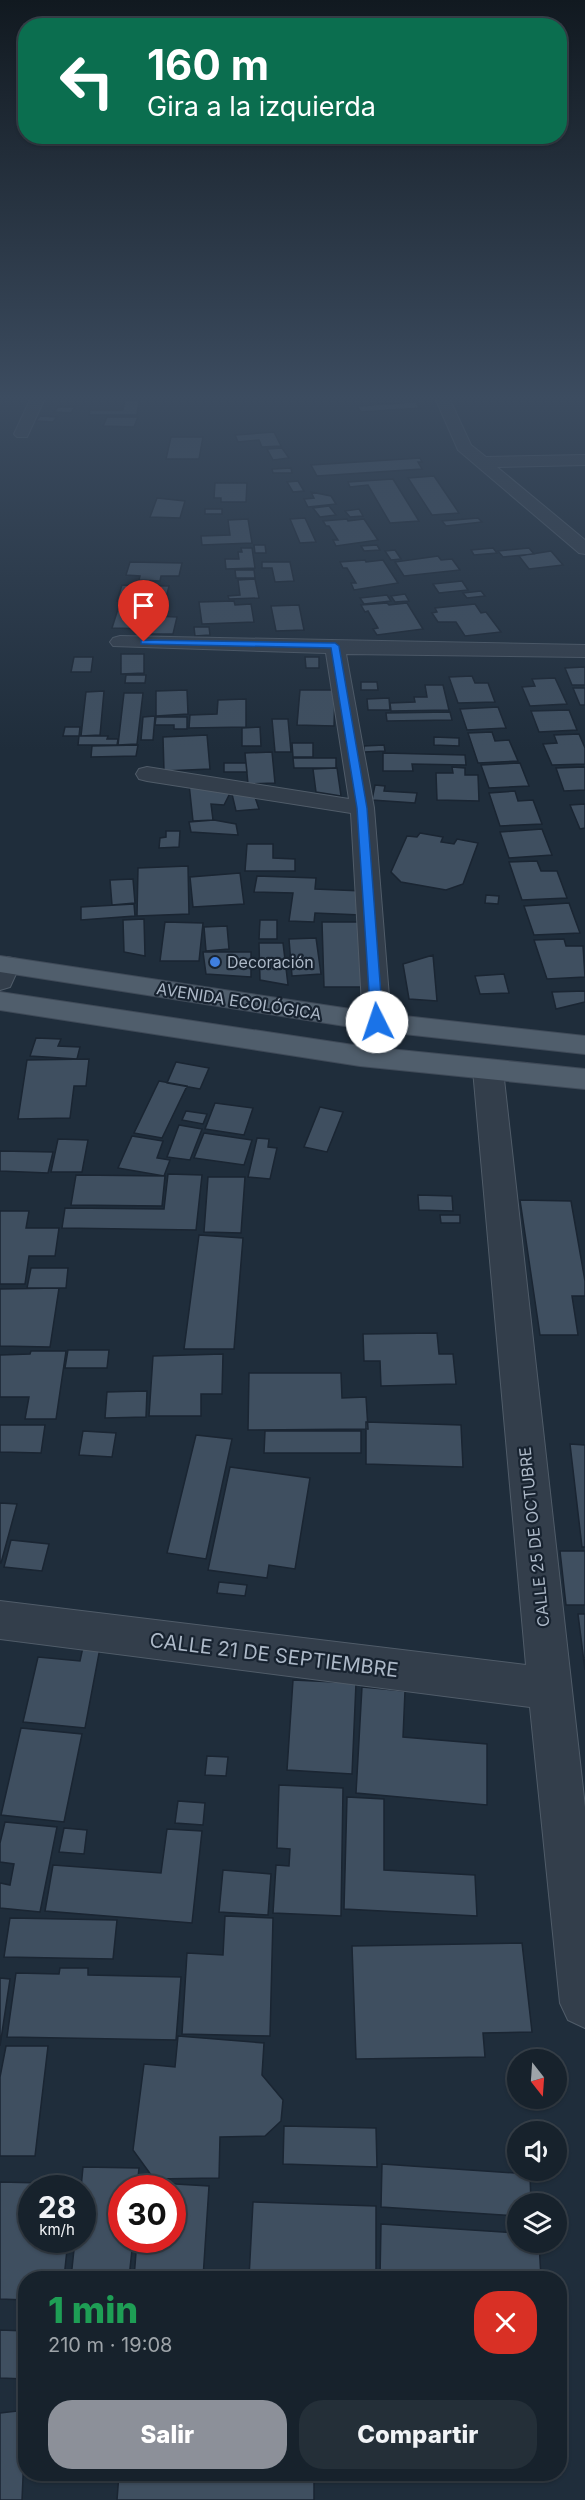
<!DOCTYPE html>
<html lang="es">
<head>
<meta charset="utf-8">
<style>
	:root { --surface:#17222c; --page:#242f38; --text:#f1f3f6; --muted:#9ea4a9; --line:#363f48; --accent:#8c9099 }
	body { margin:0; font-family:Inter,sans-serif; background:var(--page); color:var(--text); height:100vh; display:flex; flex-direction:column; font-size:22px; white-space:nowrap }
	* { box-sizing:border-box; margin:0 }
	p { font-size:20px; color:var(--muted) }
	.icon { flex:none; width:33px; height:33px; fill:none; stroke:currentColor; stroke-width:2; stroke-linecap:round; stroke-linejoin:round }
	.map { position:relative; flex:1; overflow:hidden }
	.details { position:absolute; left:18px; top:2271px; width:549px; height:210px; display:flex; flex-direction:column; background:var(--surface); border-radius:24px; box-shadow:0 2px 4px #0004,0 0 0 2px var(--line) }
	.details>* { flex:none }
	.hud { position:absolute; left:18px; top:18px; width:549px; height:126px; border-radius:24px; box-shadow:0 2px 4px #0004,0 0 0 2px var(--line); background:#0b6e4f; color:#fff; overflow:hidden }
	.needle { width:39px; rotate:163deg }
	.controls { position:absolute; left:507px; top:2049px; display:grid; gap:12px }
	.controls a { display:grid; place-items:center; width:60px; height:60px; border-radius:50%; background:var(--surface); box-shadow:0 2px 4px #0004,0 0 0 2px var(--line); font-size:30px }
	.speed { position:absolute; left:18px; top:2175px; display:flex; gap:12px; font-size:30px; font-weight:700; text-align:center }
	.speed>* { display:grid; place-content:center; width:78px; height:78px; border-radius:50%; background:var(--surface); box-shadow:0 2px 4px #0004,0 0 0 2px var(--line); line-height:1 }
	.speed small { font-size:15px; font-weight:400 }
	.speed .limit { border:9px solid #d22; background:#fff; color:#111 }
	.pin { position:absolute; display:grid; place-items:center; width:51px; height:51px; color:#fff; margin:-62px -26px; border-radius:50% 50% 50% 0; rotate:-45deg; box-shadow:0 0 6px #0007 }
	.pin .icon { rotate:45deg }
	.me { position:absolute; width:66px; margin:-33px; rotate:356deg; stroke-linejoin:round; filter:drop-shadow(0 0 4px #0008) }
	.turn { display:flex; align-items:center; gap:21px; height:126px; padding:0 30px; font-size:27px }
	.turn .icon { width:78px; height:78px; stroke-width:2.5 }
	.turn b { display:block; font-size:42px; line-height:51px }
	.round { display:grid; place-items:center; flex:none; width:63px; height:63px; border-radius:24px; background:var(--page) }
	.headline { display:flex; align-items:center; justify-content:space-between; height:102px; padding:0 30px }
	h1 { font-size:36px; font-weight:800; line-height:45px; color:#1e9e55 }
	.button { display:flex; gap:12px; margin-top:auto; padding:12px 30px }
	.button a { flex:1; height:69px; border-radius:24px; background:var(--accent); color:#fff; font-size:24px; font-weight:800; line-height:69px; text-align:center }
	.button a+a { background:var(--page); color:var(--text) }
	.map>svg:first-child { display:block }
	.building { fill:#3f4f60; stroke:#1a2532; stroke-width:1.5 }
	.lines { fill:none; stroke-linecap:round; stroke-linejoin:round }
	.minor-casing { stroke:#505c69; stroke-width:2 }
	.major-casing { stroke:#3f4a58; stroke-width:2 }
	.minor { fill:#333e4b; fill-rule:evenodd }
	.major { fill:#505e6c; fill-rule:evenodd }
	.route { fill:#1a73e8; stroke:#114b97; stroke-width:1.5 }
	.shop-dot { fill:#3f7fe0; stroke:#182330; stroke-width:2 }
	.labels { text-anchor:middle; stroke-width:4.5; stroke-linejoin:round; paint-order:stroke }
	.poi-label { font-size:16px; fill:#adb9c8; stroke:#182330; text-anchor:start }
	.street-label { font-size:16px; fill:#adb9c8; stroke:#182330 }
	.near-street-label { font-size:20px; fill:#adb9c8; stroke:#182330 }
</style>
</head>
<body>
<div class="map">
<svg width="585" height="2500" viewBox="0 0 585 2500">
	<rect width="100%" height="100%" fill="#1f2d3b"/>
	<path class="building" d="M125,400h14l-2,15h-48l1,-5h33z
		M416,402l4,6 -59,4 -4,-6z
		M58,407h17l-4,6 -17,-1z
		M40,416l17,1 -4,5 -17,-1z
		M107,417h31l-4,10 -31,-1z
		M274,432l7,14 -19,1 -3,-7 -21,2 -3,-7z
		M171,437h32l-4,22h-33z
		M282,448l7,10 -16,2 -6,-11z
		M420,458l2,4h-4l4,7 -105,7 -6,-11z
		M291,468l1,5h-19l-1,-4z
		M434,476l25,37 -27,2 -24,-37z
		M393,479l26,42 -29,2 -22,-38 -18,2 -2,-5z
		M298,481l6,10 -11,1 -6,-10z
		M215,483h32l-1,19h-25v-4h-7z
		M311,492l20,4 5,8 -28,3 -4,-8 10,-1z
		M157,498l28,3 -5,17 -30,-1z
		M329,506l7,9 -16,2 -7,-9z
		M205,509h17v5h-17z
		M359,509l4,7 -13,1 -5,-6z
		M305,518l11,24 -16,1 -10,-24z
		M478,518l4,4 -36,4 -4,-5z
		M248,519l4,24 -50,2 -1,-9 29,-1 -2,-15z
		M347,519l1,2 16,-2 14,21 -42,6 -3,-6h5l-9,-14h-3l-3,-5z
		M254,545h11l1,8h-11z
		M377,545l3,5 -16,1 -3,-5z
		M241,548h11l3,20 -29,1 -1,-10h14l-1,-7h4z
		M493,548l4,5 -23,2 -3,-5z
		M529,548l5,6 -31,3 -5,-6z
		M395,550l6,9 -10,1 -6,-9z
		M551,551l12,14 -34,4 -10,-13z
		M438,556l3,4 11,-1 8,11 -56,6 -9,-14z
		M365,560l1,2 17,-2 15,23 -44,7 -3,-7h5l-9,-15h-4l-3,-6z
		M130,562l52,1 -3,13h-18l-1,5 -21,-1 1,-4 -14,-1z
		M262,562h28l4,19 -19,1 -3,-14h-10z
		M235,570h19l1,8h-19z
		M255,579l4,19 -30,1 -1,-3 12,-1 -2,-15z
		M462,581l6,9 -29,3 -6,-9z
		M122,585l47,1 -4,16 -48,-1z
		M481,591l4,5 -18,2 -4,-5z
		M405,594l4,7 -14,1 -4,-6z
		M387,595l4,6 -27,3 -4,-6z
		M234,601l1,4 16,-1 3,18 -52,2 -3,-22z
		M387,603l2,2 18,-2 16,26 -46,6 -4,-6 5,-1 -10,-17 -3,1 -4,-7z
		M475,604l6,9 5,-1 15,20 -36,4 -9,-14h-18l-6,-9 5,-1 -2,-4z
		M299,605l5,25 -28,1 -5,-25z
		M118,609h39l-2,7 22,1 -4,17h-24l2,-5 -39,-1z
		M194,627h15l1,8 -15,1z
		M121,654h23v19l-23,1z
		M74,657h19l-2,15h-20z
		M305,657h14v11h-13z
		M585,667v18h-13l-7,-17z
		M126,675h20l-1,8h-20z
		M472,676l3,7h13l7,19 -37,1 -9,-26z
		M555,678l12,26 -37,2 -8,-19 13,-1 -3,-7z
		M361,682h16l1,8h-17z
		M425,685h18l6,25 -58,1 -1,-8 25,-1 -1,-5h13z
		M573,688h12v17h-5z
		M187,690l1,24 -32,2v-25z
		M300,690h35l-1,36 -37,-1z
		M104,691l-4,44 -19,1 5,-44z
		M124,693h19l-6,51 -19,1z
		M389,698l1,12h-22l-1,-11z
		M246,699v28l-57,1 1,-13 27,-1 1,-14z
		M498,707l8,21 -39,2 -7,-21z
		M569,710l8,20 -38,2 -8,-21z
		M450,712l2,8 -65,1 -1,-8z
		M155,716l-2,24h-12l2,-23z
		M156,717h31v12h-13v-4h-19z
		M272,719h16l3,33h-16z
		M65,727h15l-1,9h-16z
		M260,727l1,19h-19v-18z
		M492,732l3,9 14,-1 9,21 -40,2 -10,-30z
		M579,734l6,14v16l-33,1 -9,-21 14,-1 -3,-8z
		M207,735l3,34 -46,2 -1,-34z
		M79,736h29l-1,3h11l-1,6h-39z
		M434,737l25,1v8l-25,-1z
		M292,743h21v14h-20z
		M138,745l-2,11 -45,1 1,-11z
		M384,745l1,6 -21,1v-6z
		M272,752l3,31 -27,1 -3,-31z
		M383,753l82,2 1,10 -54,-1 1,7h-30z
		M293,758h43v10h-42z
		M224,763h22l1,9h-23z
		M520,763l9,23 -40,2 -8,-23z
		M452,767l13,1v7h13l1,26 -42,-1 -1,-27h17z
		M585,767v23l-21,1 -8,-23z
		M337,768l4,28 -25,-4 -3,-23z
		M189,784l43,5 -8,16 -13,-1 2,16 -20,1z
		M375,785l10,1 -1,5 33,2 -2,10 -43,-3z
		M515,791l3,10 15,-1 9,24 -42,2 -11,-33z
		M232,794l23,3 4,12 -23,2z
		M585,804v24l-5,1 -10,-24z
		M214,820l22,4 2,11 -47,-3 -2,-10z
		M542,829l10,26 -43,3 -9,-26z
		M166,831h14l-1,16 -20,1 1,-10 6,-1z
		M420,833l23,4 -2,5 13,2 3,-5 21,4 -15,41 -17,6 -45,-8 -10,-10 16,-36 10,1z
		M247,844h26v14l22,1v12h-50z
		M537,861l4,10h16l10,27 -45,2 -13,-38z
		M188,866l1,48 -52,2 1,-48z
		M240,873l4,31 -51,3 -3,-30z
		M257,876l59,2 -1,11 48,2 -2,24 -46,-2 -1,9 -25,-1 4,-28 -39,-1z
		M133,879l2,24 -23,2 -2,-25z
		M486,895l13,1 -1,8 -13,-1z
		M569,903l11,30 -46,2 -10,-29z
		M134,904l1,12 -54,4v-13z
		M144,919l1,37 -21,-4 -1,-32z
		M260,920h17v19h-18z
		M165,922l38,1 -4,38h-39z
		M322,922h46l5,65h-49z
		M227,926l2,23 -23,2 -2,-24z
		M316,938l5,36 -29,2 -3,-37z
		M564,939l2,7h17l2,31 -38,2 -13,-39z
		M259,943h24l5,42 -28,-5z
		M203,952h48v25l-45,-3z
		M433,955l4,46 -28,-2 -6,-35z
		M504,974l5,19 -29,1 -5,-18z
		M585,991v11l-29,7 -4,-17z
		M36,1038l25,1 -3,7 22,1 -3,12 -47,-3z
		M89,1059l-3,27h-12l-4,32 -52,1 9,-59z
		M176,1062l33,6 -9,21 -33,-6z
		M159,1081l28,5 -25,52 -28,-5z
		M215,1103l38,5 -9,27 -39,-6z
		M320,1107l23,5 -16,40 -23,-5z
		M186,1111l21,3 -4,10 -21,-4z
		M179,1125l23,4 -12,31 -23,-3z
		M204,1133l48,7 -8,25 -50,-7z
		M132,1136l31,5 -6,17 13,2 -6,16 -46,-8z
		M257,1138l12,1 -1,8 9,1 -7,31 -22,-2z
		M58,1139l30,1 -6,32h-31z
		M0,1151l53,1 -5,21 -48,-2z
		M168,1174l34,1 -6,55 -134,-2 3,-20 99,1z
		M76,1175l89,1 -3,30 -91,-1z
		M208,1177h37l-4,56 -37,-1z
		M418,1195l34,1 1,15 -34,-1z
		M520,1200l51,1 14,80v15h-13l6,39h-38z
		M0,1211h29l-3,17h33l-4,28h-26l-4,28h-25z
		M440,1215h20v8h-19z
		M199,1235l44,3 -9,111h-50z
		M31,1268h37l-2,20h-39z
		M59,1288l-9,59 -50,-1v-57z
		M437,1333l2,21h14l3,30 -75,2 -1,-25h-16l-1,-27z
		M68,1350h41l-2,18h-42z
		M31,1351h35l-10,68h-31l4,-22h-29v-42l30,-1z
		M223,1354l-1,40h-21v22h-52l4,-60z
		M249,1373h92l1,25 24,-1 2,32 -120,1z
		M147,1391l-1,26 -41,1 2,-26z
		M366,1422l95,3 2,42 -97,-3z
		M0,1425h45l-4,28 -41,-1z
		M83,1431l33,2 -4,24 -33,-2z
		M265,1431h96v22h-97z
		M196,1435l36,4 -26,120 -39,-6z
		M570,1444l15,1v102h-3z
		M230,1467l80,11 -15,91 -26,-4 -2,13 -59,-8z
		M0,1503l17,1 -16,59h-1z
		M11,1540l38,4 -7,27 -38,-4z
		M560,1551h25v54h-19z
		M219,1582l28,3 -2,11 -28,-3z
		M578,1614h7v56z
		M83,1647l17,1 -15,80 -62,-6 15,-65 42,4z
		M293,1680l63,3 -4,91 -65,-4z
		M362,1687l43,4 -2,46 84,7v61l-131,-12z
		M21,1728l61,6 -18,88 -63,-7z
		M207,1756l21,1 -2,19 -21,-1z
		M279,1785l64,3 -2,128 -68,-3 3,-48 13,1 1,-17 -13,-1z
		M347,1797l37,2v71l91,5 2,41 -133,-7z
		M178,1801l27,2 -2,22 -28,-2z
		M5,1822l52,5 -17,85 -40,-4v-25l10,2 4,-21 -14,-2v-19z
		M64,1828l23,2 -3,24 -25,-2z
		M167,1829l35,2 -10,92 -147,-12 8,-46 108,8z
		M223,1870l48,4 -3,41 -49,-3z
		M225,1916l48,2 -3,118 -88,-2 5,-81 36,2z
		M10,1918l107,2 -4,39 -109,-2z
		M522,1943l10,89 -49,1 2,24 -129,2 -4,-113z
		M60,1968h28v7l93,2 -5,63 -169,-3 9,-64 43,1z
		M0,1978l10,1 -10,67z
		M178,2036l86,7 -2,32 21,25 -2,21 -16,15 -45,1 -1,41 -65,1 -21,-29 11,-86 31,3z
		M6,2046h42l-13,110h-35v-79z
		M284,2126l92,2 1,39 -94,-3z
		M382,2164l148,10 1,30h-13v12l-137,-9z
		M83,2167l56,1 -2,20h-15v52h11l-4,38h-58l4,-38h7l-1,-52z
		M0,2182l42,1 -1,5h-9v52h36l-4,38h-38v22l-26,-1z
		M142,2182l67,4 -6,92h-69l3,-38h35v-52h-30z
		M253,2202l123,4v72h-127z
		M381,2224l137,9v9h21l2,36h-161z
		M0,2330l26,1 -1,48 -25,-1z
		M26,2410l-4,90h-22v-87z
		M119,2474h195v26h-197z"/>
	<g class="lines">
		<defs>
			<path id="minor" d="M30,400h14l-17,37h-10l-3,-3z
				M436,400h14l21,45 15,12 99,-2v10l-88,2 88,73v14l-6,-1 -121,-103z
				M120,636l465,9v12l-239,-3 28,154 17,214 -4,6 -10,3 -10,-3 -4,-6 -12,-209 -204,-32 -8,-2 -3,-5 3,-5 8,-2 202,32 -23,-146 -213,-7 -3,-4 3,-4z
				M7,957l10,2 3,6 -10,22 -10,3v-32z
				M488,1060l10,3 5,7 82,737v221l-17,-8 -8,-17 -30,-296 -530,-68v-38l526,64 -53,-595 5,-7z"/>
			<path id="major" d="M0,956l377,57 208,23v18l-208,-23 -377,-59z
				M0,992l360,54 225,23v20l-225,-23 -360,-56z"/>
		</defs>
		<use href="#minor" class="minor-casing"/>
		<use href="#major" class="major-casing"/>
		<use href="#minor" class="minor"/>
		<use href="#major" class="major"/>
	</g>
	<linearGradient id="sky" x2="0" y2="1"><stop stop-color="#111920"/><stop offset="0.53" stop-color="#3c4c60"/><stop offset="1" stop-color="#3c4c60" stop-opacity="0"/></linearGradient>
	<rect width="585" height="750" fill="url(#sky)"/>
	<path class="route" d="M141,640l194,3 4,3 28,162 16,214 -2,2h-8l-2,-2 -14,-214 -26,-160 -187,-4h-3z"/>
	<circle class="shop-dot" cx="215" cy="962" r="6"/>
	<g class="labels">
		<g class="poi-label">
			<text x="227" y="968">Decoración</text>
		</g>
		<g class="street-label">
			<text transform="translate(239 1001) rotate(9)" y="6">AVENIDA ECOLÓGICA</text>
			<text transform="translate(534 1537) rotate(-96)" y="6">CALLE 25 DE OCTUBRE</text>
		</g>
		<g class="near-street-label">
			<text transform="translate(274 1655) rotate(7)" y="7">CALLE 21 DE SEPTIEMBRE</text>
		</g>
	</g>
</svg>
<div class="controls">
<a><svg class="needle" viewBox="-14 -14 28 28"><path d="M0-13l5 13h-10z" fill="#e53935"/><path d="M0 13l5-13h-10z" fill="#9ea4a9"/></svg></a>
<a><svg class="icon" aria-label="sound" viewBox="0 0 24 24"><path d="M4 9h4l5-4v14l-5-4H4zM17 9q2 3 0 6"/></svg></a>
<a><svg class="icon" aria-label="layers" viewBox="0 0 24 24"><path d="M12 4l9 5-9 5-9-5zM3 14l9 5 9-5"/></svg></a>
</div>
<div class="speed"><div>28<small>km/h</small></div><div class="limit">30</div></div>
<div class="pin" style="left:144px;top:642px;background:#d93025"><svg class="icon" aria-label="arrive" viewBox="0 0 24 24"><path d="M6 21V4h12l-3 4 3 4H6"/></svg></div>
<svg class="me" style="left:377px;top:1022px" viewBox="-20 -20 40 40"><circle r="19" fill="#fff"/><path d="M0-13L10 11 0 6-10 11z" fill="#1a73e8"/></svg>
<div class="hud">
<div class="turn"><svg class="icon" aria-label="left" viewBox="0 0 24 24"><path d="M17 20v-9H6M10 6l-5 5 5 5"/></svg><div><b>160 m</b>Gira a la izquierda</div></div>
</div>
<section class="details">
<div class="headline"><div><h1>1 min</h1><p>210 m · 19:08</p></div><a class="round" style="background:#d93025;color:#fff"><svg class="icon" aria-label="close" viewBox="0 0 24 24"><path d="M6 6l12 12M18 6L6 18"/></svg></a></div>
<div class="button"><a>Salir</a><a>Compartir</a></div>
</section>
</div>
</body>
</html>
